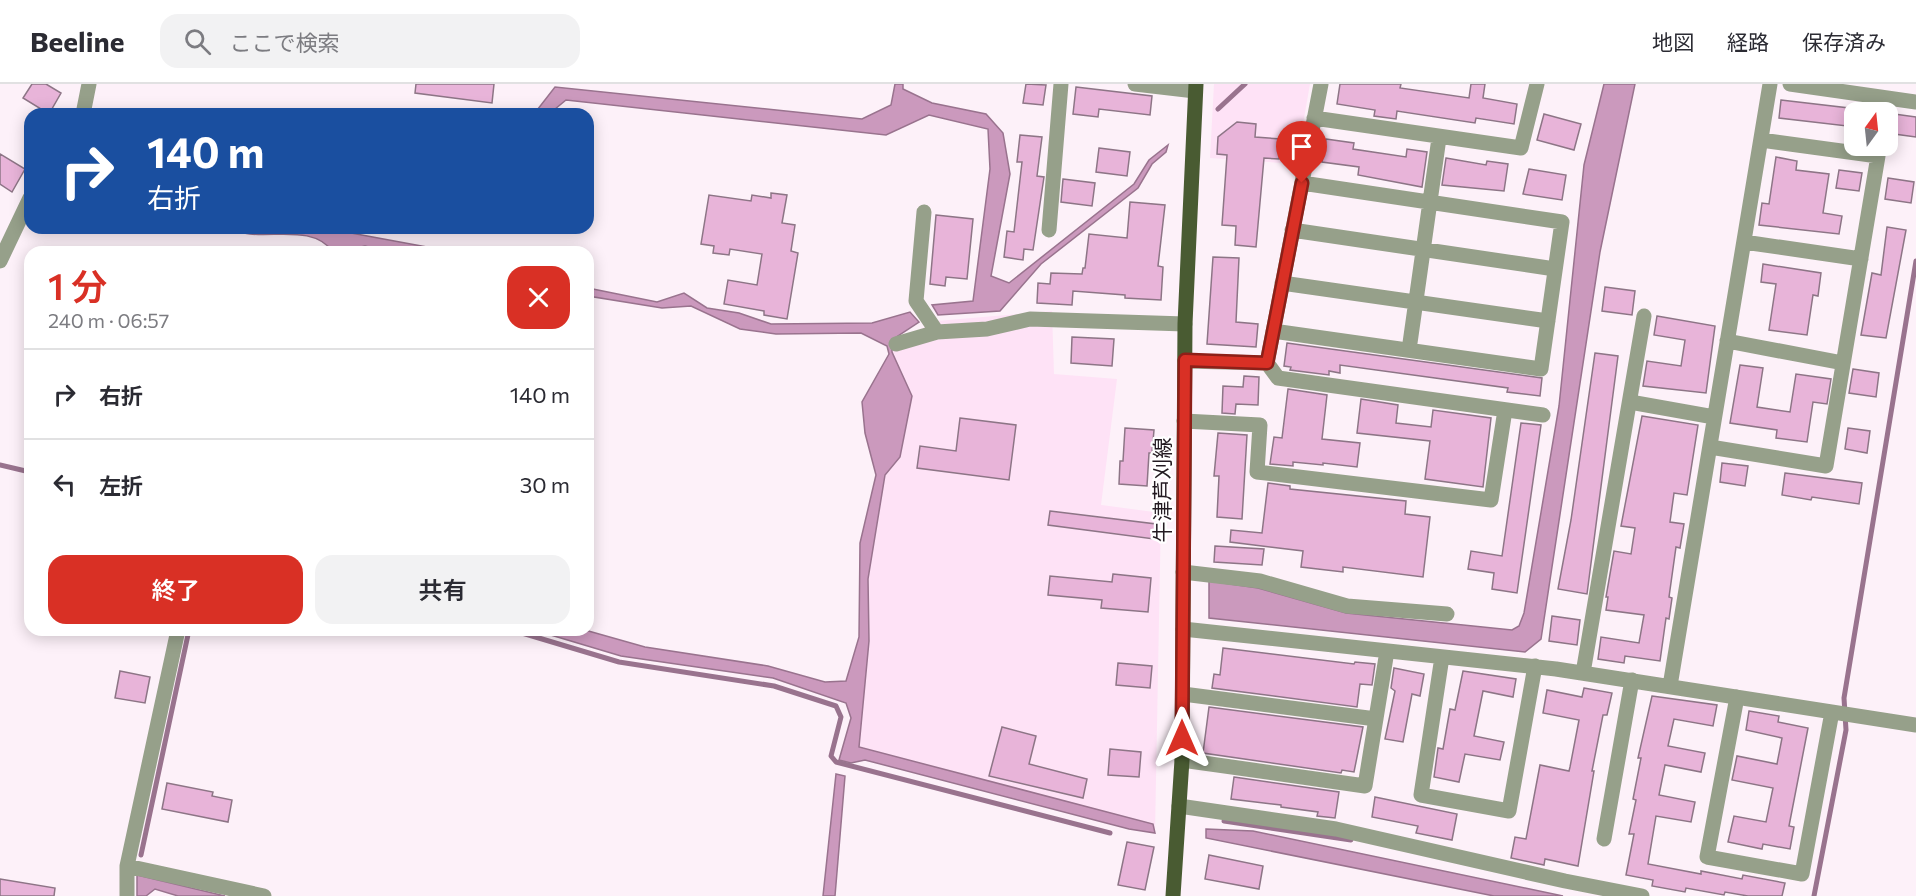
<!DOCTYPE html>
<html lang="ja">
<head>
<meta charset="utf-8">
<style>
	:root { --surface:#fff; --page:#f2f2f3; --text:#2b2b33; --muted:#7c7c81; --line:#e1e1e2; --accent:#d93025 }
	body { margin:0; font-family:Commissioner,"Noto Sans JP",sans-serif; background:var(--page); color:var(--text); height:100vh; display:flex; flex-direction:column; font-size:22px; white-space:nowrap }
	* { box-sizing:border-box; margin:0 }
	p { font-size:20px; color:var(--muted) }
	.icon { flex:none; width:33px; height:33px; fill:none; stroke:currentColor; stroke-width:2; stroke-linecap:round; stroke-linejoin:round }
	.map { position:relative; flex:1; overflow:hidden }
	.side { position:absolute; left:24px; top:162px; width:570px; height:390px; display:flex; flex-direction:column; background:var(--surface); border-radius:18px; box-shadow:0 3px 15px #0003 }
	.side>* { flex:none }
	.banner { position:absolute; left:24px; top:24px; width:570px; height:126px; border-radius:18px; box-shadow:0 3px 15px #0003; background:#1a4fa0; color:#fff; overflow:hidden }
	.needle { width:39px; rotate:15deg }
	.tools { position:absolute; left:1844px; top:18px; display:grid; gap:12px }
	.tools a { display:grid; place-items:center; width:54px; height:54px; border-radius:12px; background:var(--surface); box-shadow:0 3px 15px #0003; font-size:30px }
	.pin { position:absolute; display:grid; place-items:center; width:51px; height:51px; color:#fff; margin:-62px -26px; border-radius:50% 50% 50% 0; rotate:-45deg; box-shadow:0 0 6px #0007 }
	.pin .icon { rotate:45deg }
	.me { position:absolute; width:66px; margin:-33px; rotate:0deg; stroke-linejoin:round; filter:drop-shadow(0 0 4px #0008) }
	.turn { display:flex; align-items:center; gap:21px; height:126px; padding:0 24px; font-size:27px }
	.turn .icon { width:78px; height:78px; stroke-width:2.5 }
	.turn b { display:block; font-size:42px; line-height:51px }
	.round { display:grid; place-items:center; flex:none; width:63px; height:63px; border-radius:18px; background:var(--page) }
	.summary { display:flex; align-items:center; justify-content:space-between; height:102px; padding:0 24px }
	h1 { font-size:36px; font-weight:600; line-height:45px; color:var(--accent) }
	.button { display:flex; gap:12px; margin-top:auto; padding:12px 24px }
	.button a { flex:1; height:69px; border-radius:18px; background:var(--accent); color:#fff; font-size:24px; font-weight:600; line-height:69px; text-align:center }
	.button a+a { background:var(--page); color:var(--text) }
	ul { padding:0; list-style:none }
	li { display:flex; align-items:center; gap:18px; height:90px; padding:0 24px; border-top:2px solid var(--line) }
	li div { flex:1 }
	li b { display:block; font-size:22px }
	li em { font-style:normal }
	header { display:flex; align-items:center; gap:36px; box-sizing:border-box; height:84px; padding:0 30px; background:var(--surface); border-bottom:2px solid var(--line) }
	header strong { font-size:28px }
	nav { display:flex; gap:33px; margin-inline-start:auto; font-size:21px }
	.search { width:420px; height:54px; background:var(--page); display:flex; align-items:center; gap:15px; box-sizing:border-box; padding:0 21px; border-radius:18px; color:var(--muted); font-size:22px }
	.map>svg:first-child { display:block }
	.built { fill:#fee2f6 }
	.water { fill:#cb99bd; stroke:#99738e; stroke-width:1.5 }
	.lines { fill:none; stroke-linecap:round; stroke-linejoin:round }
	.stream { stroke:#99738e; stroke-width:5 }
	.building { fill:#e8b4d9; stroke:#8d7586; stroke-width:1.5 }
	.minor { stroke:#96a08a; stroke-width:15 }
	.major { stroke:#495b32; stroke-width:15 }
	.route-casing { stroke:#8d1f18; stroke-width:15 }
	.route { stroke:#d93025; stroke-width:10 }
	.labels { text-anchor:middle; stroke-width:4.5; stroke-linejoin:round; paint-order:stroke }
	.street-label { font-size:21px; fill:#231a21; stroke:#fff }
</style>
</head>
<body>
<header>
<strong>Beeline</strong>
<div class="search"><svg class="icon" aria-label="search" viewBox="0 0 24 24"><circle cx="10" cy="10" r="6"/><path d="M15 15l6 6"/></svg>ここで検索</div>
<nav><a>地図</a><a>経路</a><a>保存済み</a></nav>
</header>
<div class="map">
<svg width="1916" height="812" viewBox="0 0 1916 812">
	<rect width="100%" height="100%" fill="#fdf1f9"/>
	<path class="built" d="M1214,0h96l-14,80 -86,-6z
		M1052,227l2,63 63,5 -16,126 60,8 -6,320 -304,-82 40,-407 46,-23z"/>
	<path class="water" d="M895,0h8v5l29,14 54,11 17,19 7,41 -19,102 18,7 125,-99 15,-24 19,-15 -2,7 -14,12 -14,24 -97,76 -41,47 -62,4 -6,-10 41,-4 17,-132 -2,-40 -59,-14 -43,20 -320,-35 -17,14h-15l21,-27 307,32 29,-14z
		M1604,0h31l-35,168 -59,387 -16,13 -316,-34v-37l49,7 88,25 166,17 7,-4 5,-13 35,-207 25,-241z
		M227,144h97l130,24h-67l-22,-6 -17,4 -1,2h-14c-18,-26 -56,-15 -83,-18 -8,-1 -16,-4 -23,-6z
		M588,204l69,14 27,-9 23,15 32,5 32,11 101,-1 38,-11 9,10 -27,18v12l20,44 -12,61 -15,18 -17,104 1,62 -10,106 294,77 2,9 -26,-4 -264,-69 -14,3 -12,-3 12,-42 -5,-15 -73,-25 -152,-22 -87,-26h51l60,17 123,19 57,16 21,-1 13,-44 1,-94 16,-68 -11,-42 -3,-31 27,-48 -2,-8 -26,-13 -85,1 -36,-5 -49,-23 -29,2 -74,-12z
		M836,690l9,2 -10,120h-12z
		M1206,745l47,2 310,65h-69l-288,-58z
		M137,791l88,21h-47l-23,-7 -9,7h-9z"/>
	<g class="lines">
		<path class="stream" d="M1218,25l27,-25
			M0,381l30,7
			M512,546l107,32 155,24 62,20 5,11 -10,39 5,6 274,71
			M1224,737l127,19
			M141,771l48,-225
			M1814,812l32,-166 -2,-32 72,-437"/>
	</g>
	<path class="building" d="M32,0h14l15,9 -12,21 -26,-16z
		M416,0h78l-2,19 -77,-10z
		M1026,0l20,1 -3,20 -20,-2z
		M1340,0h61l-1,4 69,10 2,-14h14l-2,14 34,6 -3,20 -38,-6 -1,5 -78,-12 -1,8 -22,-3 1,-6 -38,-6z
		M1076,3l76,9 -2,19 -51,-6 -1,8 -25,-3z
		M1781,16l68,8 -2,18 -68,-8z
		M1887,29l29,4v20l-29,-4z
		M1544,30l37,10 -7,26 -37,-10z
		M1237,38l19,2 -1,13 26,2 -2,20 -15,-1 -8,89 -21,-2 1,-19 -14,-1 5,-70 -10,-1 1,-17z
		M1020,51l22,2 -5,39 7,1 -11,73 -9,-1 -1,11 -19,-3 3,-26 7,1 8,-70h-5z
		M1326,55l28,4 -1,6 53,8 1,-8 20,3 -5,35 -64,-12 1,-8 -37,-5z
		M1099,64l31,4 -3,24 -31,-4z
		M0,70l25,15 -13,23 -12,-8z
		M1776,73l21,4 -1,9 33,4 -6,39 19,3 -3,18 -80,-9 3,-22 7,1z
		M1446,74l40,7 1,-4 21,3 -4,27 -62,-6z
		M1529,85l37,6 -4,25 -39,-6z
		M1839,86l23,3 -3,18 -23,-3z
		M1888,94l26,4 -3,21 -26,-4z
		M1063,95l32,4 -3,23 -31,-4z
		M771,109l16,2 -5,28 13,2 -4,26 7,2 -11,66 -23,-4v-4l-40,-7 4,-24 29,5 5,-31 -32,-5 -1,6 -16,-2 1,-7 -13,-2 8,-49 42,6 1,-6 19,3z
		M1130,118l35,3 -7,61 5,1 -2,33 -36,-2v-3l-52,-4 -1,14 -35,-2 1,-20 12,1 1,-11 31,1 1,-6h2l4,-34 38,4z
		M936,131l37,4 -6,60 -21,-2 -1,9 -15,-2z
		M1887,143l19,3 -20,108 -25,-3 11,-62 9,2z
		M1213,173l26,1 -3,64 22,2 -2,23 -49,-3z
		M1763,180l58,9 -3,23 -5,-1 -6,40 -38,-5 7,-46 -15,-2z
		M1605,203l30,4 -3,24 -30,-4z
		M1657,232l58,10 -9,67 -63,-7 4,-25 34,5 4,-26 -31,-5z
		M1072,253l42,2 -2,27 -41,-3z
		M1287,259l255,35 -2,18 -33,-4 1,-4 -168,-23v8l-11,-2v4l-39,-5 1,-3 -7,-1z
		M1595,269l23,3 -31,238 -29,-5 13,-69z
		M1740,281l23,3 -6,39 33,5 6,-38 35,5 -4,25 -14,-2 -6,40 -31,-4 1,-8 -47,-7z
		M1853,285l26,4 -3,24 -27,-4z
		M1244,292l15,1 -1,28 -22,-1 -1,10 -13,-1 1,-27 20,1z
		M1288,305l39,6 -5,44 38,4 -3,24 -34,-4v2l-30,-3v4l-23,-2 4,-27 8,1z
		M1361,315l37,6 -2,18 35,4 2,-17 58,8 -8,69 -58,-8 5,-38 -73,-8z
		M1642,332l56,9 -11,70 -13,-2 -4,29 14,2 -4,24 -4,-1 -7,50 3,1 -3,21 -3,-1 -6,43 -35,-5 -1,7 -26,-4 3,-22 38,6 5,-28 -38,-5 2,-13h-2l8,-46 17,3 4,-26 -14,-2z
		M960,334l56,7 -7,55 -92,-12 3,-22 36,5z
		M1521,339l20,2 -24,168 -25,-4 2,-16 -26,-4 3,-18 31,5z
		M1125,344l29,2 -2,23h-3l-2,33 -28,-2 1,-23h3z
		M1848,344l22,3 -3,22 -22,-4z
		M1218,349l29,2 -5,84 -25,-2 2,-41h-5z
		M1722,379l26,3 -3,20 -25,-4z
		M1785,389l77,10 -3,21 -47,-7 -1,3 -29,-5z
		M1268,399l22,3v3l116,12 -1,13 25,3 -7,60 -80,-10v5l-42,-5 2,-16 -73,-9 1,-12 31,3z
		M1050,427l106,13 -2,15 -106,-14z
		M1215,462l49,3 -2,16 -48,-3z
		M1113,490l38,4 -3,34 -47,-4 1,-8 -54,-5 2,-19 62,6z
		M1552,532l28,4 -3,25 -28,-4z
		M1223,564l131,16 1,-2 20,2 -3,21 -12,-1 -3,23 -145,-19 2,-14 6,1z
		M1118,579l34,3 -2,22 -34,-3z
		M1394,584l30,6 -4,22 -8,-2 -9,48 -18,-3 10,-48 -4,-3z
		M120,587l30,6 -5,26 -30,-5z
		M1463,587l53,8 -3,18 -30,-6 -9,45 30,6 -4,18 -35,-6 -6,28 -25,-5 4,-29 5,1 7,-40 5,1z
		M1584,604l28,5 -5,22h-4l-11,56h2l-16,95 -33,-7 -1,6 -33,-7 4,-21 11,2 14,-74 29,6 1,-4 9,-47 -36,-7 4,-23 35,7z
		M1652,612l65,9 -4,21 -39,-7 -6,27 37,7 -4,19 -36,-7 -6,30 36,7 -4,20 -35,-6 -8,48 53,10v-3l41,8 1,-4 42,8 -3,13h-34l-23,-4 -1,3 -38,-7 -1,4 -33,-6 1,-6 -27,-5 8,-41h-5l7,-34 -3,-1 8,-41h-3z
		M1209,623l154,20 -9,45 -12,-2 -1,3 -138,-20z
		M1749,627l30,5 -1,6 30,6 -19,98 5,1 -4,22 -27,-5 -1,5 -34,-7 6,-26 32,6 7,-34 -41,-8 5,-24 40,8 5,-26 -36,-8z
		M1002,643l34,9 -7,28 58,15 -4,19 -94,-22z
		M1110,665l31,3 -2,25 -31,-2z
		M1234,693l105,15 -4,26 -18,-2 1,-4 -37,-5v-2l-50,-6z
		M167,699l46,9 -1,4 20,4 -4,22 -66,-13z
		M1375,713l82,17 -5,26 -36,-7 2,-7 -46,-9z
		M1127,758l27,5 -9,43 -27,-5z
		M1209,771l54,11 -4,23 -54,-10z
		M0,795l55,9 -1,8h-54z"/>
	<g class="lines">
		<path class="minor" d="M1135,0l60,7
			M1790,0l126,18
			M83,30l6,-30
			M1314,34l207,30 16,-64
			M924,128l-8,89 21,31
			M1049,146l12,-146
			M1292,146l263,39
			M1744,158l117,17
			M0,177l30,-63
			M1282,199l266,38
			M1273,247l268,38 21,-147 -260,-39
			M1727,257l116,22
			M896,260l41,-12 50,-3 43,-10 155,5
			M1409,266l30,-212
			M1185,277l82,2 11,15 265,37
			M1267,279l54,-279
			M1630,318l84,15
			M1184,337l76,4 -3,47 234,28 14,-90
			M1710,363l116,19 52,-310 -117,-16
			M1183,488l77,9 87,25 100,8
			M1183,545l373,40 360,56
			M1442,573l-21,138 88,16 26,-145
			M1583,589l61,-357
			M1670,602l100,-602
			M1183,610l193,25
			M1737,613l-30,160 95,17 30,-162
			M1182,676l183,26 22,-135
			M1179,722l157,23 229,52 77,15
			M1604,755l28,-159
			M127,782l137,30
			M127,812v-30l51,-236"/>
		<path class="major" d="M1173,812l9,-136 3,-436 11,-240"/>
	</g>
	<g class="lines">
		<defs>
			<path id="route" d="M1182,654l3,-378 82,3 35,-180"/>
		</defs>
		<use href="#route" class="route-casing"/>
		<use href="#route" class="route"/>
	</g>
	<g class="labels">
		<g class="street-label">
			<text transform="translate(1163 406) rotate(-90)" y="7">牛津芦刈線</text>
		</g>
	</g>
</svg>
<div class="tools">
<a><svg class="needle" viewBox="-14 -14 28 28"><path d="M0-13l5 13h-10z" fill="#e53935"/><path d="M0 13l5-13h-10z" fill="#7c7c81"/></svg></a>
</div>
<div class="pin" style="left:1302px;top:99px;background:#d93025"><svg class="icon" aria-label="arrive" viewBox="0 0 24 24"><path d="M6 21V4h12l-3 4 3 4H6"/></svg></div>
<svg class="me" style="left:1182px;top:654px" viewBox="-20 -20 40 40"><path d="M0-17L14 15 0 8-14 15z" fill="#d93025" stroke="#fff" stroke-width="4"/></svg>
<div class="banner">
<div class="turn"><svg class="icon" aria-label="right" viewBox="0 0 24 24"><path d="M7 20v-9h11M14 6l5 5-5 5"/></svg><div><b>140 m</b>右折</div></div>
</div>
<section class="side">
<div class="summary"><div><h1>1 分</h1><p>240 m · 06:57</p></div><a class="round" style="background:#d93025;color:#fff"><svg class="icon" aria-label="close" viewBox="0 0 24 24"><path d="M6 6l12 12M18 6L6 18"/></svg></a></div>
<ul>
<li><svg class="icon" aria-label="right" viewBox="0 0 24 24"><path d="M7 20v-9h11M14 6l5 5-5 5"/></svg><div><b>右折</b></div><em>140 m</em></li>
<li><svg class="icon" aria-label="left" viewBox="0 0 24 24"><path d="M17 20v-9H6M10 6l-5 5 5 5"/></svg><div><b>左折</b></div><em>30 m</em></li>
</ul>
<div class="button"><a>終了</a><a>共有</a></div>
</section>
</div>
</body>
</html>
